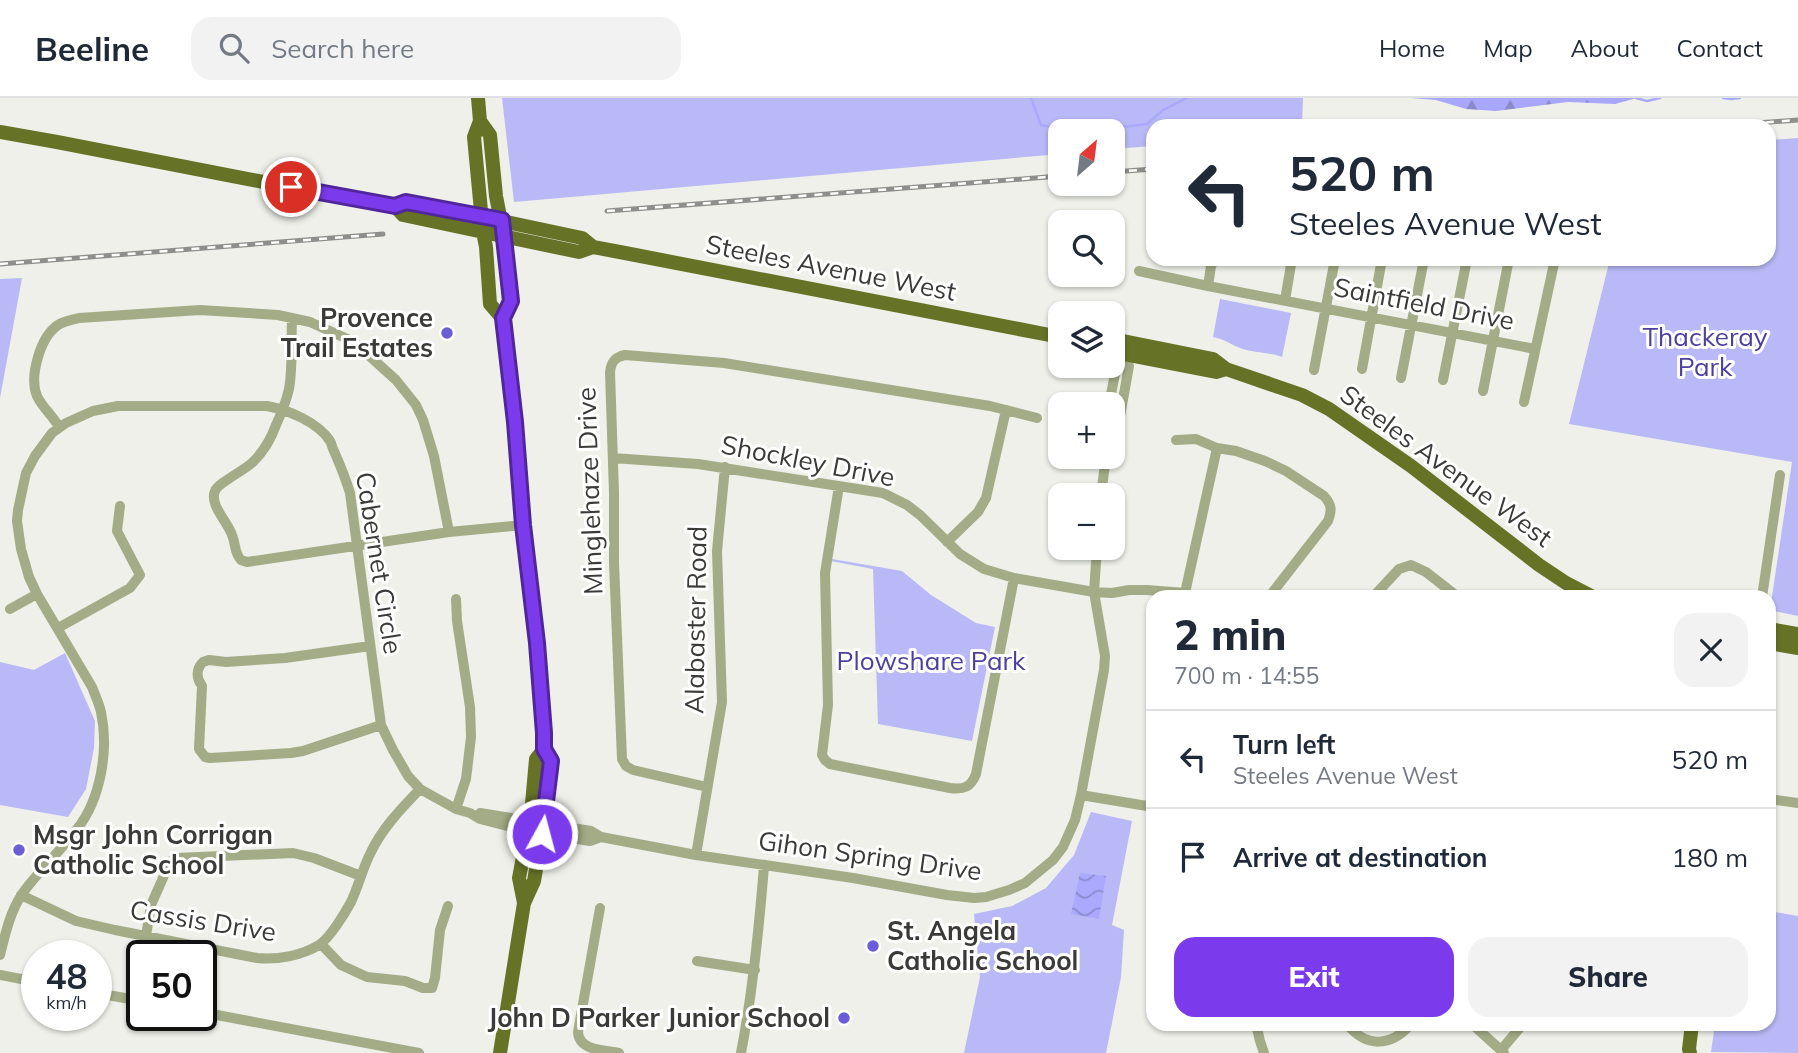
<!DOCTYPE html>
<html lang="en">
<head>
<meta charset="utf-8">
<style>
	:root { --surface:#fff; --page:#f2f2f3; --text:#1f2937; --muted:#747a83; --line:#e0e1e3; --accent:#7c3aed }
	body { margin:0; font-family:Mulish,sans-serif; background:var(--page); color:var(--text); height:100vh; display:flex; flex-direction:column; font-size:26px; white-space:nowrap }
	* { box-sizing:border-box; margin:0 }
	p { font-size:23px; color:var(--muted) }
	.icon { flex:none; width:38px; height:38px; fill:none; stroke:currentColor; stroke-width:2; stroke-linecap:round; stroke-linejoin:round }
	.map { position:relative; flex:1; overflow:hidden }
	.details { position:absolute; left:1146px; top:492px; width:630px; height:441px; display:flex; flex-direction:column; background:var(--surface); border-radius:21px; box-shadow:0 2px 5px #0004 }
	.details>* { flex:none }
	.hud { position:absolute; left:1146px; top:21px; width:630px; height:147px; border-radius:21px; box-shadow:0 2px 5px #0004; background:#fff; color:var(--text); overflow:hidden }
	.needle { width:46px; rotate:28deg }
	.fabs { position:absolute; left:1048px; top:21px; display:grid; gap:14px }
	.fabs a { display:grid; place-items:center; width:77px; height:77px; border-radius:14px; background:var(--surface); box-shadow:0 2px 5px #0004; font-size:35px }
	.speed { position:absolute; left:21px; top:842px; display:flex; gap:14px; font-size:35px; font-weight:700; text-align:center }
	.speed>* { display:grid; place-content:center; width:91px; height:91px; border-radius:50%; background:var(--surface); box-shadow:0 2px 5px #0004; line-height:1 }
	.speed small { font-size:18px; font-weight:400 }
	.speed .limit { border:4px solid #111; border-radius:10px; background:#fff; color:#111 }
	.pin { position:absolute; display:grid; place-items:center; width:60px; height:60px; color:#fff; margin:-30px; border:4px solid #fff; border-radius:50%; box-shadow:0 2px 7px #0007 }
	.me { position:absolute; width:77px; margin:-38px; rotate:7deg; stroke-linejoin:round; filter:drop-shadow(0 0 5px #0008) }
	.turn { display:flex; align-items:center; gap:24px; height:147px; padding:0 28px; font-size:32px }
	.turn .icon { width:91px; height:91px; stroke-width:2.5 }
	.turn b { display:block; font-size:49px; line-height:60px }
	.round { display:grid; place-items:center; flex:none; width:74px; height:74px; border-radius:21px; background:var(--page) }
	.head { display:flex; align-items:center; justify-content:space-between; height:119px; padding:0 28px }
	h1 { font-size:42px; font-weight:800; line-height:52px }
	.action { display:flex; gap:14px; margin-top:auto; padding:14px 28px }
	.action a { flex:1; height:80px; border-radius:21px; background:var(--accent); color:#fff; font-size:28px; font-weight:800; line-height:80px; text-align:center }
	.action a+a { background:var(--page); color:var(--text) }
	ul { padding:0; list-style:none }
	li { display:flex; align-items:center; gap:21px; height:98px; padding:0 28px; border-top:2px solid var(--line) }
	li div { flex:1 }
	li b { display:block; font-size:26px }
	li em { font-style:normal }
	header { display:flex; align-items:center; gap:42px; box-sizing:border-box; height:98px; padding:0 35px; background:var(--surface); border-bottom:2px solid var(--line) }
	header strong { font-size:33px }
	nav { display:flex; gap:38px; margin-inline-start:auto; font-size:24px }
	.search { width:490px; height:63px; background:var(--page); display:flex; align-items:center; gap:18px; box-sizing:border-box; padding:0 24px; border-radius:21px; color:var(--muted); font-size:26px }
	.map>svg:first-child { display:block }
	.green { fill:#b8b9f6 }
	.forest { fill:url(#forest-firs) }
	.water { fill:url(#water-waves) }
	.lines { fill:none; stroke-linecap:round; stroke-linejoin:round }
	.stream { stroke:#aaa9fe; stroke-width:2.5 }
	.minor { stroke:#a3ac86; stroke-width:10 }
	.major { stroke:#667326; stroke-width:14 }
	.rail-casing { stroke:#8e8f8b; stroke-width:5 }
	.rail { stroke:#fff; stroke-width:2.5; stroke-dasharray:8; stroke-linecap:butt }
	.route-casing { stroke:#51269a; stroke-width:18 }
	.route { stroke:#7c3aed; stroke-width:12 }
	.poi-dot { fill:#6b5dd7; stroke:#fff; stroke-width:2.5 }
	.labels { text-anchor:middle; stroke-width:6; stroke-linejoin:round; paint-order:stroke }
	.street-label { font-size:26px; fill:#3a3b38; stroke:#fff }
	.poi-label { font-size:26px; font-weight:bold; fill:#3a3b38; stroke:#fff; text-anchor:end }
	.park-label { font-size:26px; fill:#4b3f9f; stroke:#fff }
</style>
</head>
<body>
<header>
<strong>Beeline</strong>
<div class="search"><svg class="icon" aria-label="search" viewBox="0 0 24 24"><circle cx="10" cy="10" r="6"/><path d="M15 15l6 6"/></svg>Search here</div>
<nav><a>Home</a><a>Map</a><a>About</a><a>Contact</a></nav>
</header>
<div class="map">
<svg width="1798" height="955" viewBox="0 0 1798 955">
	<defs>
		<pattern id="forest-firs" width="22" height="20" patternUnits="userSpaceOnUse" patternTransform="scale(1.75)"><rect width="22" height="20" fill="#a8a7fb"/><path d="M5 1l3.5 6h-7zM16 11l3.5 6h-7z" fill="#8a89cc"/></pattern>
		<pattern id="water-waves" width="16" height="10" patternUnits="userSpaceOnUse" patternTransform="scale(1.75)"><rect width="16" height="10" fill="#aaa9fe"/><path d="M0 5q4-4 8 0t8 0" fill="none" stroke="#8b8bcf"/></pattern>
	</defs>
	<rect width="100%" height="100%" fill="#eef0e9"/>
	<path class="green" d="M502,0h801l-1,28h-149v20l-40,3v-18h-53v23l-546,48z
		M1798,40v478l-28,-6 22,-148 -223,-38 41,-165h159v-119z
		M22,180l-22,120v-119z
		M1220,201l71,14 -9,44c-13,-5 -29,-4 -42,-9 -10,-4 -16,-9 -27,-11z
		M832,461l70,12 29,24 45,28 19,4 -23,114 -94,-17 -5,-155 -42,-8z
		M65,555l30,68 -1,27 -8,41 -18,28 -68,-12v-143l34,8z
		M1091,714l41,9 -20,104 12,5 -3,47 -15,76h-142l16,-76 -6,-63 38,-8 34,-18 28,-33z
		M1769,813l29,5v137l-87,-1 4,-28h54z"/>
	<path class="forest" d="M1411,0h226l-22,6 -47,-2 -72,9 -30,-2 -30,-9z"/>
	<path class="water" d="M1080,775l26,3 -7,43 -28,-5z"/>
	<g class="lines">
		<path class="stream" d="M1031,0l10,27 28,6
			M1636,0l11,3 13,-3
			M1723,0l8,1 9,-1
			M1087,33l60,-7 16,-14 24,-12"/>
		<path class="minor" d="M1139,173l69,15 327,63
			M1208,188l3,-20 4,-7
			M1285,202l7,-41
			M292,221c-1,23 1,47 -3,70 -3,13 -8,25 -13,36 -5,14 -12,26 -23,37 -8,8 -35,21 -38,29 -6,14 13,31 17,44 4,9 2,18 9,25l6,2 202,-30 74,-7
			M1362,271l20,-110
			M1314,272l21,-111
			M1401,280l23,-119
			M1443,282l24,-121
			M1483,293l26,-132
			M1524,304l31,-143
			M1109,306l8,-40 9,-13
			M59,329c-6,-11 -17,-20 -22,-31 -8,-19 3,-59 21,-71 6,-4 14,-5 21,-7l121,-8 78,5 32,7 44,20 42,38 20,25 7,15 11,36 15,76
			M1113,329l7,-11 9,-50 -4,-12
			M1176,342l20,-1 21,9 19,3 29,10 21,10 38,25c8,9 8,14 4,25l-59,76
			M613,360l85,6 185,29 24,12 13,10 40,39 24,15 30,9 80,14 18,1 17,-3h18l38,3 9,4
			M839,388l-14,87 3,132 -6,50 3,5 5,4 120,24c14,2 21,-1 26,-14l38,-196
			M1101,397l5,-38
			M947,444l31,-30 8,-14 20,-88
			M1185,495l32,-145
			M1373,499l26,-28 12,-4 15,7 32,25
			M1762,499l18,-122
			M456,501l1,22 13,86 1,30 -5,42 -10,30
			M10,511l27,-15
			M58,530l72,-40 10,-13 -23,-44 3,-25
			M370,548l-85,12 -59,4 -17,-2 -6,2c-7,7 -7,16 -1,24l-3,63 6,8 5,1 81,-5 12,-2 78,-26
			M707,689l-74,-17 -7,-4 -4,-7 -8,-196v-70l-4,-121c1,-10 5,-15 15,-17l99,8 266,43 47,12
			M1081,697l72,12
			M1769,701l29,4
			M480,715l111,18 10,6 95,18 157,23 94,17 27,3 12,-1 23,-7 16,-7 28,-23 10,-13 12,-27 6,-25 23,-125 1,-14 -11,-64 3,-44
			M696,757l26,-153 -5,-151 8,-84
			M21,797l55,26 39,9 142,28c20,2 44,-2 62,-13 11,-7 26,-32 32,-43 8,-17 12,-35 20,-50 12,-25 31,-44 49,-63
			M600,810l-22,124c1,19 26,18 41,21
			M146,838l5,-31 19,-43 6,-4 117,-5 21,5 47,18
			M321,846l20,21 26,12 38,4 18,7h9l3,-10 5,-48 8,-24
			M0,857c5,-20 10,-43 22,-61 16,-23 38,-42 55,-65 24,-30 32,-80 24,-117 -2,-9 -6,-17 -9,-25l-55,-93 -8,-17 -8,-28 -4,-28 1,-11 8,-37 9,-17 17,-23 14,-10 27,-12 25,-5h149c21,4 51,16 63,35 2,3 2,7 4,10 7,16 11,25 16,42l31,232 12,25 15,26 12,13 36,20 14,4 10,6 48,12 62,10 11,-4
			M697,863l58,9
			M0,877l37,7
			M96,895l46,8
			M201,914l218,41
			M1256,926l4,17 4,12
			M1347,926c19,24 44,23 64,0
			M1472,926l32,29
			M1501,952l22,-26
			M741,955c12,-62 18,-124 23,-187"/>
		<path class="major" d="M478,0l2,23 -6,16 9,95 3,15 4,57 13,15
			M480,23l10,14 6,61 8,41 7,64 -8,18 12,103 8,103 14,119 7,89v16l7,12 -7,62 -10,58 -10,22 -24,150
			M0,34l57,10 284,55 54,9 11,-4 63,12 113,24 11,9 32,6 435,84
			M395,108l8,9 176,37 14,-5
			M1113,241l100,20 13,10 76,26 27,14 82,57 128,99 27,18 27,14
			M1113,254l103,20 10,-3
			M1769,531l29,5
			M1769,545l29,5
			M524,805l-5,-25 12,-63 5,-56 8,-10
			M1690,955l-1,-4 3,-25"/>
		<defs>
			<path id="rail" d="M1718,28l80,-6
				M1113,74l40,-3
				M607,113l453,-35
				M0,166l383,-30"/>
		</defs>
		<use href="#rail" class="rail-casing"/>
		<use href="#rail" class="rail"/>
	</g>
	<g class="lines">
		<defs>
			<path id="route" d="M291,89l104,19 11,-4 96,18 9,81 -8,17 12,104 8,103 14,118 7,90v16l7,12 -9,73"/>
		</defs>
		<use href="#route" class="route-casing"/>
		<use href="#route" class="route"/>
	</g>
	<g class="poi-dot">
		<circle cx="447" cy="235" r="7"/>
		<circle cx="19" cy="752" r="7"/>
		<circle cx="873" cy="848" r="7"/>
		<circle cx="844" cy="920" r="7"/>
	</g>
	<g class="labels">
		<g class="street-label">
			<text transform="translate(831 170) rotate(11)" y="9">Steeles Avenue West</text>
			<text transform="translate(1424 206) rotate(11)" y="9">Saintfield Drive</text>
			<text transform="translate(808 363) rotate(11)" y="9">Shockley Drive</text>
			<text transform="translate(1446 368) rotate(36)" y="9">Steeles Avenue West</text>
			<text transform="translate(590 393) rotate(-92)" y="9">Minglehaze Drive</text>
			<text transform="translate(379 465) rotate(81)" y="9">Cabernet Circle</text>
			<text transform="translate(696 522) rotate(-89)" y="9">Alabaster Road</text>
			<text transform="translate(870 758) rotate(8)" y="9">Gihon Spring Drive</text>
			<text transform="translate(203 823) rotate(9)" y="9">Cassis Drive</text>
		</g>
		<g class="poi-label">
			<text x="433" y="229">Provence<tspan x="433" dy="30">Trail Estates</tspan></text>
			<text x="33" y="746" text-anchor="start">Msgr John Corrigan<tspan x="33" dy="30">Catholic School</tspan></text>
			<text x="887" y="842" text-anchor="start">St. Angela<tspan x="887" dy="30">Catholic School</tspan></text>
			<text x="830" y="929">John D Parker Junior School</text>
		</g>
		<g class="park-label">
			<text x="1705" y="248">Thackeray<tspan x="1705" dy="30">Park</tspan></text>
			<text x="931" y="572">Plowshare Park</text>
		</g>
	</g>
</svg>
<div class="fabs">
<a><svg class="needle" viewBox="-14 -14 28 28"><path d="M0-13l5 13h-10z" fill="#e53935"/><path d="M0 13l5-13h-10z" fill="#747a83"/></svg></a>
<a><svg class="icon" aria-label="search" viewBox="0 0 24 24"><circle cx="10" cy="10" r="6"/><path d="M15 15l6 6"/></svg></a>
<a><svg class="icon" aria-label="layers" viewBox="0 0 24 24"><path d="M12 4l9 5-9 5-9-5zM3 14l9 5 9-5"/></svg></a>
<a>+</a>
<a>−</a>
</div>
<div class="speed"><div>48<small>km/h</small></div><div class="limit">50</div></div>
<div class="pin" style="left:291px;top:89px;background:#d93025"><svg class="icon" aria-label="arrive" viewBox="0 0 24 24"><path d="M6 21V4h12l-3 4 3 4H6"/></svg></div>
<svg class="me" style="left:542px;top:736px" viewBox="-20 -20 40 40"><circle r="17" fill="#7c3aed" stroke="#fff" stroke-width="3"/><path d="M0-11L8 9 0 5-8 9z" fill="#fff"/></svg>
<div class="hud">
<div class="turn"><svg class="icon" aria-label="left" viewBox="0 0 24 24"><path d="M17 20v-9H6M10 6l-5 5 5 5"/></svg><div><b>520 m</b>Steeles Avenue West</div></div>
</div>
<section class="details">
<div class="head"><div><h1>2 min</h1><p>700 m · 14:55</p></div><a class="round"><svg class="icon" aria-label="close" viewBox="0 0 24 24"><path d="M6 6l12 12M18 6L6 18"/></svg></a></div>
<ul>
<li><svg class="icon" aria-label="left" viewBox="0 0 24 24"><path d="M17 20v-9H6M10 6l-5 5 5 5"/></svg><div><b>Turn left</b><p>Steeles Avenue West</p></div><em>520 m</em></li>
<li><svg class="icon" aria-label="arrive" viewBox="0 0 24 24"><path d="M6 21V4h12l-3 4 3 4H6"/></svg><div><b>Arrive at destination</b></div><em>180 m</em></li>
</ul>
<div class="action"><a>Exit</a><a>Share</a></div>
</section>
</div>
</body>
</html>
